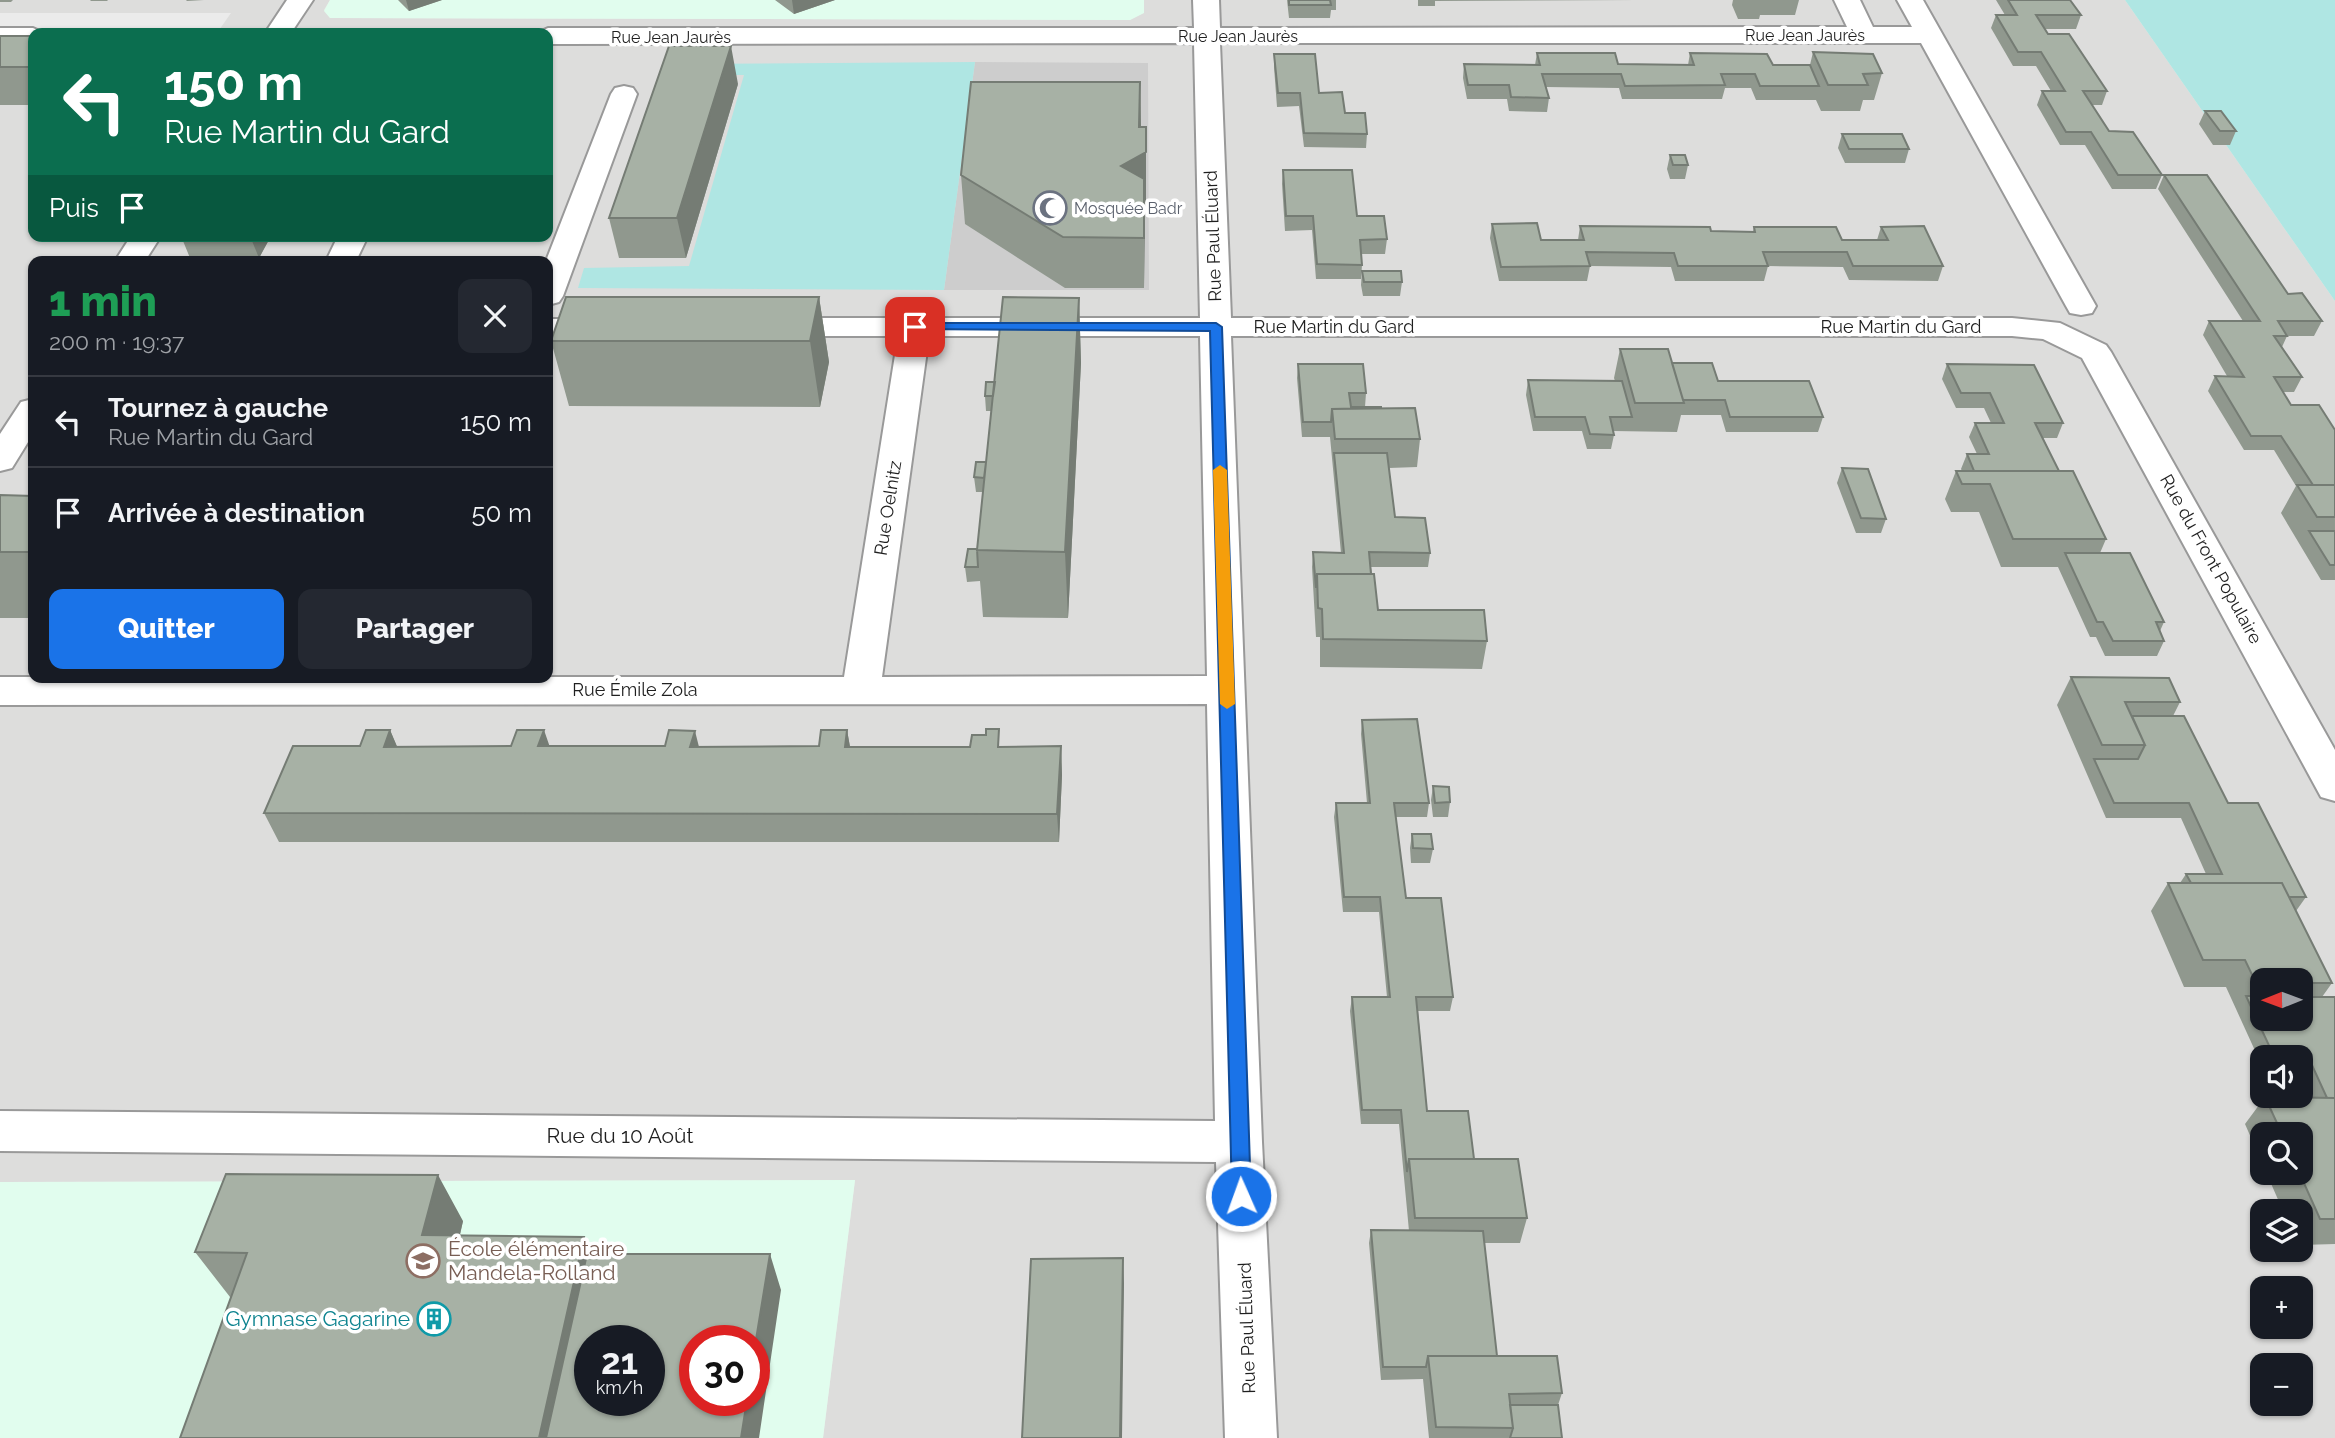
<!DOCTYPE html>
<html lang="fr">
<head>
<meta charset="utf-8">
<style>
	:root { --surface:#171b24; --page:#242831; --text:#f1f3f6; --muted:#9ea1a6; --line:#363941; --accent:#1a73e8 }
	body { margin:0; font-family:Raleway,sans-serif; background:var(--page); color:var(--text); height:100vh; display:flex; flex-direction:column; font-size:26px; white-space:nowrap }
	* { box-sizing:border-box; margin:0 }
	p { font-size:23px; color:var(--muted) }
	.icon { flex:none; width:38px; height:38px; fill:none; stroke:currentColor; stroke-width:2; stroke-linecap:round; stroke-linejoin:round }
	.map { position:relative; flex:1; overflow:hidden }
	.sheet { position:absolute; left:28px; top:256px; width:525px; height:427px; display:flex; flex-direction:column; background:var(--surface); border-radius:14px; box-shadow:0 2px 5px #0004 }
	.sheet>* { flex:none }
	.guide { position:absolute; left:28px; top:28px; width:525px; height:214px; border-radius:14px; box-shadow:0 2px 5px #0004; background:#0b6e4f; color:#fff; overflow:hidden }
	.needle { width:46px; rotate:269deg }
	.fabs { position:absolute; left:2250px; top:968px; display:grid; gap:14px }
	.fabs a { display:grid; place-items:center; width:63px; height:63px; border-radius:14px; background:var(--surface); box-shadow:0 2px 5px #0004; font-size:35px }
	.speed { position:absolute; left:574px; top:1325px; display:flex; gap:14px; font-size:35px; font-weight:700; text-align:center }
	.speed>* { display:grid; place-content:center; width:91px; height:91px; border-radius:50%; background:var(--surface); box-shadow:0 2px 5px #0004; line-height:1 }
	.speed small { font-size:18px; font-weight:400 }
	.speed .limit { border:10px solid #d22; background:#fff; color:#111 }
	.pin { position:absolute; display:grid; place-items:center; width:60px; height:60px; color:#fff; margin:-30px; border-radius:14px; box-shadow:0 4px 10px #0006 }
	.me { position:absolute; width:77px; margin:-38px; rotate:358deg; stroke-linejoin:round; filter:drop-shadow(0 0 5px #0008) }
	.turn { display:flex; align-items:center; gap:24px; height:147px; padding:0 21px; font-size:32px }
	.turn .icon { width:91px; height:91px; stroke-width:2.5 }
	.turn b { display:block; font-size:49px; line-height:60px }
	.then { display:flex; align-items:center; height:66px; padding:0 21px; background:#0003; gap:14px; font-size:26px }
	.round { display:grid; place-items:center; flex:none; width:74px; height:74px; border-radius:14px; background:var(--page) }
	.head { display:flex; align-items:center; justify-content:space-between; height:119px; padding:0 21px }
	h1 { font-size:42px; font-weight:800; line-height:52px; color:#1e9e55 }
	.action { display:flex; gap:14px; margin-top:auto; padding:14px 21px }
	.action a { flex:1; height:80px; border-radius:14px; background:var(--accent); color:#fff; font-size:28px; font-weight:800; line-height:80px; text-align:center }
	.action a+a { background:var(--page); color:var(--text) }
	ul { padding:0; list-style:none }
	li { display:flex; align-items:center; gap:21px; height:91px; padding:0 21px; border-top:2px solid var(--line) }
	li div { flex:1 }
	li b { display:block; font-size:26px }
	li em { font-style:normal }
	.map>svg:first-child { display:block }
	.residential { fill:#dddddc; fill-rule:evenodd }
	.education { fill:#e1fdee; fill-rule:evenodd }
	.religious { fill:#cdcdcd }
	.grass { fill:#afe6e3 }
	.parking { fill:#ebebeb }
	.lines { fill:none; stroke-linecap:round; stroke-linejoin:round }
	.street-casing { stroke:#999; stroke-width:4 }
	.street { fill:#fff; fill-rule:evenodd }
	.wall { fill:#90988e; fill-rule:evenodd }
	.shaded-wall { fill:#757c74 }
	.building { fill:#a7b1a5; stroke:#757c74; stroke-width:2; fill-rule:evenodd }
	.route { fill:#1a73e8; stroke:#114b97; stroke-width:2 }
	.slow { fill:#f59e0b }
	.labels { text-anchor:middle; stroke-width:7; stroke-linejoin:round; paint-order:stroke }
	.far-street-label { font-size:16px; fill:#1f1f1f; stroke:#fff }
	.far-worship-label { font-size:16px; fill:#5b616d; stroke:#fff; text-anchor:start }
	.street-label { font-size:18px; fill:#1f1f1f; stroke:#fff }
	.near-street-label { font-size:21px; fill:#1f1f1f; stroke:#fff }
	.near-education-label { font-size:21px; fill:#785e54; stroke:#fff; text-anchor:start }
	.near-culture-label { font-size:21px; fill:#0d838f; stroke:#fff; text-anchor:end }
</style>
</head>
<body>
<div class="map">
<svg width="2335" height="1438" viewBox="0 0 2335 1438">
	<rect width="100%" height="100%" fill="#e6efe7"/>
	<path class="residential" d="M0,0h330l-6,10 6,8 800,2 13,-7 1,-13h981l210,301v1137h-1512l32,-258 -855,2zM33,33h515v203h-515zM33,261h515v416h-515zM2263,980h38v38h-38zM2263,1057h38v39h-38zM2263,1134h38v38h-38zM2263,1211h38v39h-38zM2263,1288h38v38h-38zM2263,1365h38v39h-38z"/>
	<path class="education" d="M330,0h814v13l-14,7 -800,-2 -6,-7z
		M855,1180l-32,258h-823v-256zM590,1340h59v60h-59zM695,1340h59v60h-59z"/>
	<path class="religious" d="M975,62l173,1 1,227h-205z"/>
	<path class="grass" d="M2125,0h210v301z
		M975,62l-31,228 -366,-2 6,-20 105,-2 55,-191h-67l2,-11z"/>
	<path class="parking" d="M0,13h231l-14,20h-184v24h-33z"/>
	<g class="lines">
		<defs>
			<path id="street" d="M287,0h26l-22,33h-26z
				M1193,0h26l1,28 627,-1 -13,-27h26l13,27h39l-15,-27h26l173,306 -4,7 -11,2 -11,-2 -4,-7 -145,-263h-701l11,275h781l48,5 46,22 5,7 224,398v51l-14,-4 -239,-439 -39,-19 -31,-3h-781l31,806 15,296h-52l-9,-276 -1216,-11v-40l1215,10 -8,-417 -1207,1v-28h844l54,-341h-128l-11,-2 -5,-7 5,-7 11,-2h430l-6,-275 -646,1v-11h-11l11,-5h646zM929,336h271l7,340 -325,1z
				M0,28h33l11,5h-11v11h-33z
				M624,86l9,2 4,6 -74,202 -4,6 -11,3 -2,-44 65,-167 4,-6z
				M131,236h30l-16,25h-30z
				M338,236h30l-12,25h-30z
				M548,319h61l11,2 5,7 -5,7 -11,2h-61z
				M33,399v35l-21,34 -12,3v-37l21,-32z"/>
		</defs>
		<use href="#street" class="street-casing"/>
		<use href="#street" class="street"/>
	</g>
	<path class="wall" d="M0,0h13l-2,2h-11z
		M90,0h18l-1,1h-16z
		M186,0h18l-17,1z
		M398,0h44l-33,11z
		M775,0h60l-41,14z
		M1287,0h49v10h-5l-1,8h-41z
		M1418,0h219l-202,1v5h-17z
		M1733,0h66l-4,15h-35l-1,4h-21l-6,-14z
		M1996,0h74l11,15 -5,14h-32l4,5 59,57 -5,14h-11l18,26 53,44 -6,14h-44l-27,-44h-25l-23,-40 5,-14h9l-15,-25h-23l-22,-38 5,-13h9z
		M0,36h33v69h-33z
		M1813,52l69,21 -8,27h-11l-3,11h-39l-5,-11h-60l-5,-12h-26l-3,11h-100l-3,-11 -73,-1 3,11 -2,14 -38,-1 -2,-12h-40l-4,-21 1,-14 71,1 2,-12 81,11 70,1 2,-12 83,12h37z
		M1274,54l45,39 26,20 22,21 -1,14 -62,-1 -5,-41 -22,1 -3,-40z
		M1140,82l1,45 5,74 -1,1 -1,86h-79l-100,-64 -4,-49z
		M738,84l-52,174h-67l-10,-40z
		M2205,111l31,20 -6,14h-17l-14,-21z
		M1842,134l67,15 -4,14h-60l-7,-15z
		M1670,155l18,10 -3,14h-15l-3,-10z
		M1283,170l74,46 30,23 -2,15h-24l1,11 -1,14h-45l-4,-49 -27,1 -3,-47z
		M2164,175l124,119 34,27 -8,15h-27l-5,11 20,30 -8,15h-11l8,13 44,25v150h-14l-40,-67 15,-27 -22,-36h-30l-36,-59 7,-15h12l-24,-41 6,-14h34l-85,-132z
		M1492,224l49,16h37l2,-14 131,5 42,1 1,-5 88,13h35l4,-13 62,39 -5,15 -89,-1 -6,-13 -75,-1 -4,15h-89l-4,-14 -81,-1 -3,15h-88l-9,-43z
		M181,236h90l-12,22h-69z
		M1362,271l40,11 -2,14h-37l-2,-11z
		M819,297l10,65 -9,45 -251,-1 -18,-65z
		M1079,298l2,65 -13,255 -85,-1 -3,-36 -13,1 -2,-15 12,-18 6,-57h-7l-2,-15 12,-15 5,-51h-5l-1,-15 9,-14z
		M1620,349l52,14 46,18 105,36 -5,15h-92l-5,-17h-40l-4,17 -64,-1 1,4 -3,14h-24l-5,-18h-49l-7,-36 2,-15 87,1 -1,-3z
		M1298,364l68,29 -1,14 16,1 39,31 -3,28 -28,1 6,49 35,36 -2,14h-57l7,43 109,31 -5,28 -162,-2v-30h-4l-4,-70 1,-15 28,1 -11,-116h-28l-5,-59z
		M1947,364l116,59 -6,15h-14l16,33 47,68 -6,14 64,69 -4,9 4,10 -7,15h-52l-9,-19h-6l-32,-70h-57l-22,-55h-28l-6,-13 11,-28h6l-1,-2 6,-15h10l-8,-17 6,-14h16l-7,-15h-28l-14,-29z
		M1842,468l44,51 -5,14h-25l-19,-50z
		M0,495l33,1v122h-33z
		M2071,677l109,25 -7,14 55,87 78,94 -10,14 36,72 -10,14h13v247l-34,1v-34h-18l-17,-39h35v-38h-38v31l-18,-41 20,-27 45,1 -9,-18v-23h-38l-1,9 -36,-79h-42l-33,-76 17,-28h12l6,-9h20l-25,-56h-75l-49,-113zM2263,980h38v38h-38z
		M1362,720l67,83 -2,14h-31l10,81 47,99 -3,14h-32l9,100 47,48 53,59 -7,25h-36l13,113 65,37 -4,12 4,33h-133l-6,-59 -42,1 -12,-137 2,-13 38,1 -10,-107h-38l-11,-113 2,-14h35l-8,-85h-36l-9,-95 2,-14h31l-6,-69z
		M390,730l7,17 422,-1 28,-16 3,17 211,-1 1,29 -3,67h-780l-15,-29z
		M1433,786l17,16 -2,15h-15l-2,-17z
		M1412,834l21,15 -3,14h-19l-1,-15z
		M463,1221l-3,14 124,2 8,17 189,36 -551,7 -35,-45z"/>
	<path class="shaded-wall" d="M406,0h36l-33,11z
		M792,0h43l-41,14z
		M731,46l7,38 -52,174 -9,-40z
		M1140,82l1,49 5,-4v74l-1,1 -1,86v-50l-23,-72z
		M250,236h21l-12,22z
		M819,297l10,65 -9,45 -10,-66z
		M1079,298l2,65 -13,255 -3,-66z
		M390,730l12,28 -18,-11z
		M544,730l10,29 -16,-13z
		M847,730l5,28 -7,-11z
		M695,731l7,28 -12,-12z
		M1061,746l1,29 -3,67 -2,-28z
		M438,1175l25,46 -14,59 -27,-45z
		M584,1237l21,45 -34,156h-32z
		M770,1254l11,36 -22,148h-18l6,-38h7v-48z
		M1123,1258l1,25 -2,155h-2z"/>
	<path class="building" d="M1289,0h41l1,5h-42z
		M2008,0h62l11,15h-45l12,19h21l38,57h-24l26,40 24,1 29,43h-44l-27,-43h-25l-24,-41h23l-24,-39h-23l-22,-37h21z
		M0,36h33v31h-33z
		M669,46h62l-54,172h-68z
		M1813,52l60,2 9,19 -19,1 5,11h-40z
		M1537,53h78l3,11 76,1 -4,-12 77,1 6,11h37l9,21h-59l-5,-12h-34l4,11 -100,1 -4,-12h-79l7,24 -38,-1 -2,-12h-41l-4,-21 76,1z
		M1274,54h41l4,39 23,-1 3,21h20l2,21 -63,-1 -4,-40h-22z
		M971,82h169l-1,45h7v25l-25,14 23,13v59l-81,-1 -102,-62z
		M2205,111h16l15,20h-16z
		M1842,134h60l7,15h-60z
		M1670,155h15l3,10h-15z
		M1283,170h69l5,46h27l3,23 -27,1 2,25 -45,-1 -4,-48h-27z
		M2164,175h43l81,119 14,-1 20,28h-44l9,15h-13l28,41h-28l17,28h28l16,25v55h-22l-32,-49h-30l-36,-60 29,1 -35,-56h51z
		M1537,223l4,17h43l-4,-14 130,1 1,4 44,1 -1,-5h82l6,13h46l-7,-13 43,-1 19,40h-90l-6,-14h-84l5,14h-90l-4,-13 -88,-1 4,14 -89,1 -9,-43z
		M1362,271h39l1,11h-38z
		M566,297h253l-9,44h-259z
		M1003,297l76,1 -14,254 -88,-2z
		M1620,349h48l16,54h-49z
		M1672,363h40l6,18h91l14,36h-93l-5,-17h-42z
		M1298,364h65l3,29h-17l2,14h30v1l-49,1 -1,13h-28z
		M1947,364l87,1 29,58h-28l24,48h-85l-7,-17h22l-14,-31h29l-14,-30h-29z
		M1528,380l94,1 10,36h-22l4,18 -24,-1 -5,-17h-50z
		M986,382h9l-2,14h-8z
		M1415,408l5,31h-85l-3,-30z
		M1334,453h53l8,64 30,1 5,35 -61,-1 2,22h-54l-1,14 -3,-36 31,1z
		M976,462h10l-2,16 -10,-1z
		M1842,468l26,1 18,50 -25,-1z
		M1956,471h117l33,68h-93l-23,-55h-28z
		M2297,485h38v32h-18z
		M0,495l33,1v56h-33z
		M2309,531h26v34h-5z
		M968,549h9l1,18h-13z
		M2065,553h65l34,69h-8l8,19h-51l-10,-19h-6z
		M1317,574h57l4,36h106l3,31 -164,-2 -1,-30 -4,-1z
		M2071,677l98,1 11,24h-55l20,43h-43z
		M2132,716h52l44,87h30l48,94h-17l-7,-14h-91l-5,-9h36l-33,-71h-75l-20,-44h44l7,-14z
		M1417,719l12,84h-35l12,95h35l12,99h-37l11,114h41l6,48h-65l-2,13 -6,-62h-39l-10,-113h38l-10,-100h-36l-8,-94h34l-8,-83z
		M986,729h13l-1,18 63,-1 -4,68 -793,-1 29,-67h67l6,-16h24l-6,17 127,-1 6,-16h27l-6,16h127l4,-16 26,1 -5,16 129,-1 2,-16h26l-2,17h125l2,-12h14z
		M1433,786l16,1 1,15 -15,1z
		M1412,834h19l2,15 -20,-1z
		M2168,883h114l50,100h-31v-3h-38v3h-7l-11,-23h-42z
		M2246,996h17v22h38v-21h34v101h-8l-21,-46h-34z
		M2265,1097l70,1v121h-15l-21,-47h2v-38h-19z
		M1409,1159h109l9,59h-112z
		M226,1174l212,1 -16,60 162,2 -45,201h-359l67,-185 -52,-1z
		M1371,1230l112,1 14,125h-69l-2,11h-43z
		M587,1254h183l-16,98v-12h-59v60h52l-6,38h-195zM590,1340h59v60h-59z
		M1123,1258l-3,180h-98l9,-179z
		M1428,1356h129l5,37 -53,1 4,34 -77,-1z
		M1510,1405h48l4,33h-52l3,-10z"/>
	<path class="route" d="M915,323h301l6,4 29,869 -3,6 -7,2 -6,-2 -3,-6 -22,-865 -299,-2 -2,-2z"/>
	<path class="slow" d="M1220,465l7,5 8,234 -8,5 -7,-5 -7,-234z"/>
	<defs>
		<symbol id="mosque-ring" viewBox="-11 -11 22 22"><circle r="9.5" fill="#fff" stroke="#6b7280" stroke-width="1.5"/><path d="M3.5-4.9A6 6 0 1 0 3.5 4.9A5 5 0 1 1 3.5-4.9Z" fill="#6b7280"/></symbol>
		<symbol id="school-ring" viewBox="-11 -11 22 22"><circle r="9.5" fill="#fff" stroke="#8d6e63" stroke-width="1.5"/><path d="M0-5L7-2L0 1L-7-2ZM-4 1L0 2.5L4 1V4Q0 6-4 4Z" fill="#8d6e63"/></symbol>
		<symbol id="building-ring" viewBox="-11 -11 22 22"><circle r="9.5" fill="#fff" stroke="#0f9aa8" stroke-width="1.5"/><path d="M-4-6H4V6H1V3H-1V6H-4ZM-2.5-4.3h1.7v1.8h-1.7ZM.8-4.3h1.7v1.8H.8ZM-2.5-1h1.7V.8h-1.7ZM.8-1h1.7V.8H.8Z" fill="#0f9aa8"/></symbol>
	</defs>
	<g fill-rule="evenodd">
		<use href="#mosque-ring" x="1031" y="189" width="38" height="38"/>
		<use href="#school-ring" x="404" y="1242" width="38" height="38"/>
		<use href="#building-ring" x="415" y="1300" width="38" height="38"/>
	</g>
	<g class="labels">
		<g class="far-street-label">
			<text x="1805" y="41">Rue Jean Jaurès</text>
			<text x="1238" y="42">Rue Jean Jaurès</text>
			<text x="671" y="43">Rue Jean Jaurès</text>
		</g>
		<g class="far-worship-label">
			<text x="1074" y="214">Mosquée Badr</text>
		</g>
		<g class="street-label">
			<text transform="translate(1213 236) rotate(-92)" y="6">Rue Paul Éluard</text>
			<text x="1334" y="333">Rue Martin du Gard</text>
			<text x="1901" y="333">Rue Martin du Gard</text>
			<text transform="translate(888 508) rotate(-81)" y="6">Rue Oelnitz</text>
			<text transform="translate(2211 559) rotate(61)" y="6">Rue du Front Populaire</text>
			<text x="635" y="696">Rue Émile Zola</text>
			<text transform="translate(1247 1328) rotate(-92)" y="6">Rue Paul Éluard</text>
		</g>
		<g class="near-street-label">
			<text x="620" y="1143">Rue du 10 Août</text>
		</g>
		<g class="near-education-label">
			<text x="448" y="1256">École élémentaire<tspan x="448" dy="24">Mandela-Rolland</tspan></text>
		</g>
		<g class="near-culture-label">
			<text x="410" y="1326">Gymnase Gagarine</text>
		</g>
	</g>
</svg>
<div class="fabs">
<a><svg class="needle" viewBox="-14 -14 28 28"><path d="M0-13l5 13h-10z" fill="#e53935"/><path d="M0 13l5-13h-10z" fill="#9ea1a6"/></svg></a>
<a><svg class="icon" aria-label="sound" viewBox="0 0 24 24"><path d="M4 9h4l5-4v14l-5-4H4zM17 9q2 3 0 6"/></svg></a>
<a><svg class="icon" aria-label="search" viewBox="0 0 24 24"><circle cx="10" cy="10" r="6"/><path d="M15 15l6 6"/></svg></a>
<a><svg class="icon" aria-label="layers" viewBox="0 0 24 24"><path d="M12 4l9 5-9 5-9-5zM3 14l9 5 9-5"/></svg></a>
<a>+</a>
<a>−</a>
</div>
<div class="speed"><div>21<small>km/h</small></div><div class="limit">30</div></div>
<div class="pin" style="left:915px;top:327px;background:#d93025"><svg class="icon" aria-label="arrive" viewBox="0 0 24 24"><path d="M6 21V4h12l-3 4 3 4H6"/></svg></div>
<svg class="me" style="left:1241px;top:1196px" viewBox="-20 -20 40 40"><circle r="17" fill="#1a73e8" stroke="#fff" stroke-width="3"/><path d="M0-11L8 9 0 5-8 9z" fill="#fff"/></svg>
<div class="guide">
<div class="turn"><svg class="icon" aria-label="left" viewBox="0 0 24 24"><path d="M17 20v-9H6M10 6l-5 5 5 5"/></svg><div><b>150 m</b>Rue Martin du Gard</div></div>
<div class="then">Puis<svg class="icon" aria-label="arrive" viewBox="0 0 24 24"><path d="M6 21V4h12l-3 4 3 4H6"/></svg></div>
</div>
<section class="sheet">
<div class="head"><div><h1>1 min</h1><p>200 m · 19:37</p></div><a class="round"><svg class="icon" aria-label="close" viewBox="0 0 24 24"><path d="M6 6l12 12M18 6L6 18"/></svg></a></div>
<ul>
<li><svg class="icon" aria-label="left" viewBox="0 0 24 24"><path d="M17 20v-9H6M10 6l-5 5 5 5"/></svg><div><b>Tournez à gauche</b><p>Rue Martin du Gard</p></div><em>150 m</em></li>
<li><svg class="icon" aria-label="arrive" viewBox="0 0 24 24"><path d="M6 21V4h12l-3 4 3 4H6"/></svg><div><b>Arrivée à destination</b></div><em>50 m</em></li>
</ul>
<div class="action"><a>Quitter</a><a>Partager</a></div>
</section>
</div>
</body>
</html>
